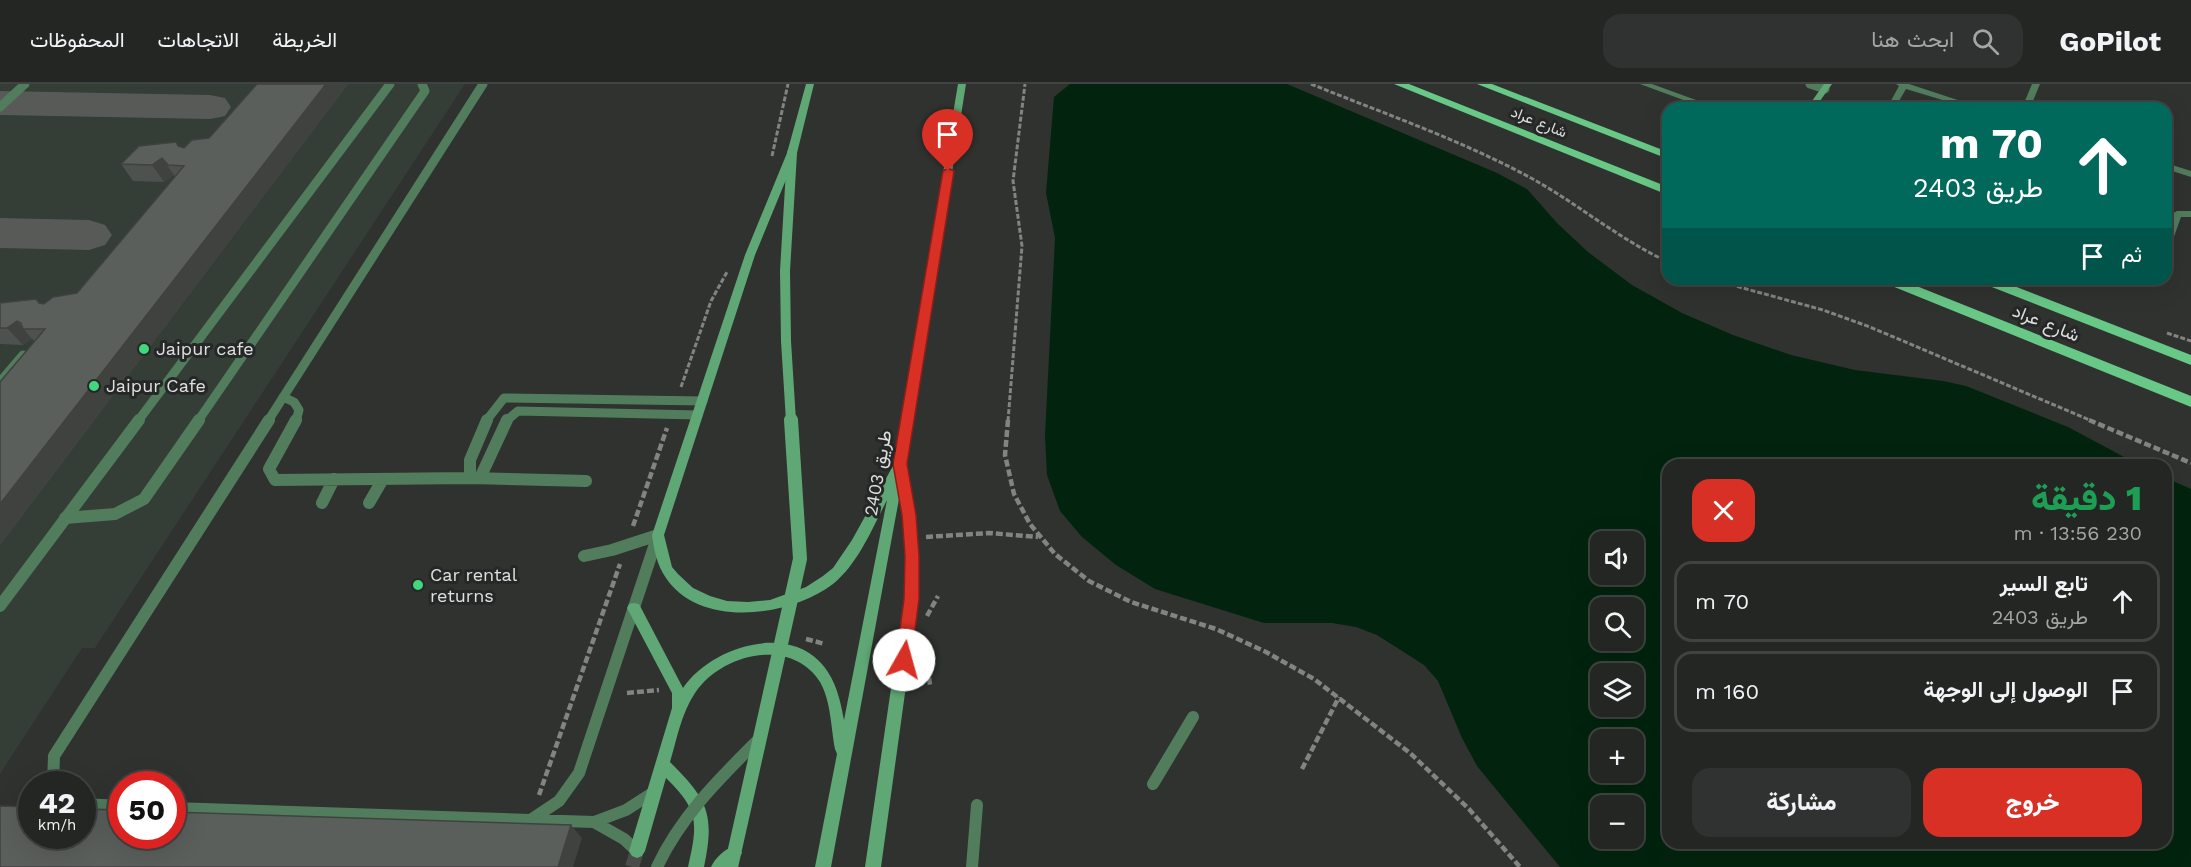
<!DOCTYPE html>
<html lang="ar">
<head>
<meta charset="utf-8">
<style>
	:root { --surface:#232623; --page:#2f3230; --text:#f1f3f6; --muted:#a3a5a6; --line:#404341; --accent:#d93025 }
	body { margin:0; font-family:"Work Sans",Vazirmatn,sans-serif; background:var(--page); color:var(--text); direction:rtl; height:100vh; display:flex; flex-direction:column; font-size:22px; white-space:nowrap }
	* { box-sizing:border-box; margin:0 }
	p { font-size:20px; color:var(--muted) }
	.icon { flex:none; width:33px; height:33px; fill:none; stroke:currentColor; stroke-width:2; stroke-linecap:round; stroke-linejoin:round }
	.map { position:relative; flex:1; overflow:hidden; direction:ltr }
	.details { position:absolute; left:1662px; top:375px; width:510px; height:390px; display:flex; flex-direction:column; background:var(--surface); border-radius:18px; box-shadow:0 6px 24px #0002,0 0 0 2px var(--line); direction:rtl }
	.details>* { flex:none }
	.banner { position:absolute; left:1662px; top:18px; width:510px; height:183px; border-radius:18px; box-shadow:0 6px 24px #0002,0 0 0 2px var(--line); direction:rtl; background:#00695c; color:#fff; overflow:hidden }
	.buttons { position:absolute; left:1590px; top:447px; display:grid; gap:12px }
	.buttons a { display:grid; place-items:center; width:54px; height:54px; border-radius:12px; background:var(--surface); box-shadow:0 6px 24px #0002,0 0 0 2px var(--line); font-size:30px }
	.speed { position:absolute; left:18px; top:687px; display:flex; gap:12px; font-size:30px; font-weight:700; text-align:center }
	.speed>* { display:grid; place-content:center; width:78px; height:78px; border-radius:50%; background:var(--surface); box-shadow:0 6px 24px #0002,0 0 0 2px var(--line); line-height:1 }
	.speed small { font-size:15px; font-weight:400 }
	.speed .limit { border:9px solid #d22; background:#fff; color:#111 }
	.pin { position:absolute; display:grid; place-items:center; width:51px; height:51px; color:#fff; margin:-62px -26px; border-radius:50% 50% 50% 0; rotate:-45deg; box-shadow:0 0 6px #0007 }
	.pin .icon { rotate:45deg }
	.me { position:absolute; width:66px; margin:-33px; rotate:7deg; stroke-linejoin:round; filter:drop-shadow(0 0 4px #0008) }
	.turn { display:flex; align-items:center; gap:21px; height:126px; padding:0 30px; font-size:27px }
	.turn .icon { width:78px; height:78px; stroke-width:2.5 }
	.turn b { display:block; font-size:42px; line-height:51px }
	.then { display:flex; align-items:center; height:57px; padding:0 30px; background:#0003; gap:12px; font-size:22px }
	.round { display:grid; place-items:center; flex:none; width:63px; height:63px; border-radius:18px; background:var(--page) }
	.headline { display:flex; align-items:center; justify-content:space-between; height:102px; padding:0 30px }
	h1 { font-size:36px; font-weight:800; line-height:45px; color:#1e9e55 }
	.cta { display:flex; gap:12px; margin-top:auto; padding:12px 30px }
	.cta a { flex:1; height:69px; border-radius:18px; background:var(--accent); color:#fff; font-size:24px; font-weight:800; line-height:69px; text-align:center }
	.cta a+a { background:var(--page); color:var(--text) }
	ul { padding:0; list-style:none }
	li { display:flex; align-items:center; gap:18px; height:81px; margin:0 12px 9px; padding:0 18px; border:3px solid var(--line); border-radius:18px }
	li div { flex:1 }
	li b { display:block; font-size:22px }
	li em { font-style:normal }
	header { display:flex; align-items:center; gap:36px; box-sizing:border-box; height:84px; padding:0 30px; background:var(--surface); border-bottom:2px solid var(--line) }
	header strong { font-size:28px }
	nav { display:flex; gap:33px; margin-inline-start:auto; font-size:21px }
	.search { width:420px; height:54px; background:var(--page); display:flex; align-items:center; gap:15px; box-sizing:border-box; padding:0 21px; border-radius:18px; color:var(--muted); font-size:22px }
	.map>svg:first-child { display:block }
	.built { fill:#343d36 }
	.water { fill:#02240e; fill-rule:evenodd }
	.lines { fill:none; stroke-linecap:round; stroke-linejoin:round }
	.taxiway { fill:#585a58; fill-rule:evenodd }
	.secondary-tunnel { stroke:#494c49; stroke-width:14; stroke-dasharray:14 7; stroke-linecap:butt }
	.path-far1 { stroke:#818482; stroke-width:3; stroke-dasharray:5 2; stroke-linecap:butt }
	.path { stroke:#818482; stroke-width:4.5; stroke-dasharray:7 3; stroke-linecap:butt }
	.lane-far1 { stroke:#517d5d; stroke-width:9 }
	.lane { stroke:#517d5d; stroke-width:12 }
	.street { fill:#517d5d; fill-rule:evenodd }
	.secondary { fill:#5fa774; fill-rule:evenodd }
	.primary { fill:#68c886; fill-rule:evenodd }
	.lane-bridge { stroke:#517d5d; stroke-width:12 }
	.secondary-bridge-far1 { stroke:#5fa774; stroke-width:10 }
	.secondary-bridge { stroke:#5fa774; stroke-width:14 }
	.wall { fill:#4e524f }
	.shaded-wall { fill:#404240 }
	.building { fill:#5b5f5c; stroke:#404240; stroke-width:1.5 }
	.route { fill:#d93025; stroke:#8d1f18; stroke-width:1.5 }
	.poi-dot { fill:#42d77c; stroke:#252826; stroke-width:2 }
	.labels { text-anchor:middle; stroke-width:6; stroke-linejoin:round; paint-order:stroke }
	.far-street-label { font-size:15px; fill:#dde0de; stroke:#252826 }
	.street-label { font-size:18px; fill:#dde0de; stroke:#252826 }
	.poi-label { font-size:18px; fill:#dde0de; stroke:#252826; text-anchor:start }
</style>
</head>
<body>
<header>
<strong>GoPilot</strong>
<div class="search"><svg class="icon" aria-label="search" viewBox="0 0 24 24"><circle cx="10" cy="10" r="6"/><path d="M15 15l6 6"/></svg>ابحث هنا</div>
<nav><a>الخريطة</a><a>الاتجاهات</a><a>المحفوظات</a></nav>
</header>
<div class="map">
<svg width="2191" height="783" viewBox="0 0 2191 783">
	<rect width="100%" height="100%" fill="#2f322f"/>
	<path class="built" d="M0,0h465l-370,564h-13l-82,126z"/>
	<path class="water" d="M1070,0h217l210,89 30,16 31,35 30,28 44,33 50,28 51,22 58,20 64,15 88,11 23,5 102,41 71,38h-471v378h498v-365l25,11v378h-631l-83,-101 -15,-28 -24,-57 -14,-16 -47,-30 -21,-8 -24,-4h-68l-109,-34 -39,-24 -34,-28 -22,-26 -13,-36 -2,-40 10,-197 -9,-45 8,-96zM1600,458h34v32h-34zM1600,524h34v32h-34zM1600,590h34v32h-34zM1600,656h34v32h-34zM1600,722h34v32h-34z"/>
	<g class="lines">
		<path class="taxiway" d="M0,7l210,4 15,3 6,9 -6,9 -15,3 -210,-4z
			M0,134l89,2 16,5 7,10 -7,10 -16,5 -89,-2z"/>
		<path class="secondary-tunnel" d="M632,783l5,-16"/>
		<path class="path-far1" d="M1311,0c74,30 150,56 220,94 47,26 88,61 137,84
			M772,72l16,-72
			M1710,195l113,31 47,17 222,94
			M1729,201l4,-6
			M2167,249l24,8
			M681,303l30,-86 16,-29
			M1008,337l14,-175 -9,-65 12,-97"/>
		<path class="path" d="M1008,336l-3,35 9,39 16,30 25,30 34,27 42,21 85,27 50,23 48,27 96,74 59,56 51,58
			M2089,336l102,43
			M633,442l34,-98
			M926,453l63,-4 49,4
			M927,532l11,-20
			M924,554l6,47
			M806,555l19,5
			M627,609l32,-3
			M1302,685l37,-72
			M539,711l81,-231"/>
		<path class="lane-far1" d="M1810,0l15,5
			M0,23l25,-23
			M0,298l23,-27
			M283,313l11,5 5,8 -3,11
			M138,337l252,-337
			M198,337l227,-330 -3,-7
			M268,337l215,-337
			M486,337l18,-23 199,3
			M506,337l12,-10 180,4"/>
		<path class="lane" d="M296,336l-27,49 6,11 195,-2 116,3
			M470,394v-18l17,-40
			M480,394l27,-58
			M322,419l12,-24
			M369,419l14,-24
			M65,434l50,-4 29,-15 55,-79
			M584,472l28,-6 46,-15
			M0,522l139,-186
			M53,700l1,-28 215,-336
			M1153,700l40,-67
			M82,720l40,2
			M172,724l422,14 32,-12 28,-18
			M532,735l27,-18 20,-28 79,-238
			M594,738l30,17 13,12
			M972,783l5,-62"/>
		<path class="street" d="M1640,0h12l66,24h-13z
			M1896,0h13l73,24h-13l-63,-19 -11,19h-8l12,-22z
			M2032,0h8l-10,24h-8z
			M2166,79l25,8v6l-25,-8z
			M2177,127h14v6h-10l-10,28 -5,3c0,-12 -1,-31 11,-37z"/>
		<path class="secondary" d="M806,0h8l-17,69 -42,102 -91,280 8,32 6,7 15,14 17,8 17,5 21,1 22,-2 36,-13 17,-11 10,-8 19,-28 42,-76 64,-380h8l-61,384 13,69v62l-37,268h-16l39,-268 2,-62 -7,-38 -68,368h-16l22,-113 -2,-5c-4,-21 -4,-48 -15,-67 -29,-46 -99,-28 -125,11 -14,21 -18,46 -25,69 38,38 45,52 34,105h-16c10,-44 11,-57 -22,-89l-21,73 -3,5 -5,2 -5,-2 -3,-5 43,-143v-15l-45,-85 2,-4 5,-1 5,1 44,84c26,-39 99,-64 136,-27 16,16 21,37 25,59l43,-220c-14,27 -29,64 -54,84 -43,33 -133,45 -167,-6 -9,-13 -12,-28 -14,-43l93,-280 42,-102z
			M1824,0h8l-17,24h-8z
			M734,762l5,2 3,5 -3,5 -9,9h-19c4,-9 14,-18 23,-21z"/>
		<path class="primary" d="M1394,0h15l259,103v8z
			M1477,0h15l176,68v7z
			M1881,195h18l292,117v11l-309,-125z
			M1978,195h18l195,76v10l-212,-83z"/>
		<path class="lane-bridge" d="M657,783c24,-51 62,-88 101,-127"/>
		<path class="secondary-bridge-far1" d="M791,337l-5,-80 -1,-70 7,-118"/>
		<path class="secondary-bridge" d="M731,783l69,-308 -9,-139"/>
	</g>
	<path class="wall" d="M257,0h91l-348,461v-163l35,-41 -3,-2 -9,6 -23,-1v-41l36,-4 4,5h4l9,-7 24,-4 98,-116 -1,-2 -10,7 -31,-1 -12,-17 18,-18 37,-4 3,5 5,1 8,-8 17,-2z"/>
	<path class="shaded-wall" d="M326,0h22l-348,461v-41z
		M162,74l12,17 -10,7 -12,-17z
		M17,237l15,18 -9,6 -16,-17z
		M571,741l11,13 -9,29h-15z"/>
	<path class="building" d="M257,0h69l-326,420v-122l45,-53h-22l-2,-6 -4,-2 -10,7h-7v-25l36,-4 3,4 5,1 9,-7 24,-4 107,-127 -16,-1 -6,-7 -10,7 -31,-1 18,-18 37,-4 2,4 6,2 8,-8 17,-2z
		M0,722l32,1v29h50v-27l40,1v26h50v-24l399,13 -13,42h-558z"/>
	<path class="route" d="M948,84l6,3 -47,293 9,51 3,41v43l-8,61 -2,5 -5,2 -6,-2 -2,-5 8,-61 1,-43 -3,-41 -9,-51 50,-293z"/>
	<g class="poi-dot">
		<circle cx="144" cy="265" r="6"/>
		<circle cx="94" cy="302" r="6"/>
		<circle cx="418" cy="501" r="6"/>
	</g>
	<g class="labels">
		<g class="far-street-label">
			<text transform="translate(1539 38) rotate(22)" y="5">شارع عراد</text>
		</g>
		<g class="street-label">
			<text transform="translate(2046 239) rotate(22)" y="6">شارع عراد</text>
			<text transform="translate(878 389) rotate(-80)" y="6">طريق 2403</text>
		</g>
		<g class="poi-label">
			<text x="156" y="271">Jaipur cafe</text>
			<text x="106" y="308">Jaipur Cafe</text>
			<text x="430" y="497">Car rental<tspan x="430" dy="21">returns</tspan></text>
		</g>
	</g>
</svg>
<div class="buttons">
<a><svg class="icon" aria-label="sound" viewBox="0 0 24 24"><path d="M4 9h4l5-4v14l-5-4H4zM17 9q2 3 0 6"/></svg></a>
<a><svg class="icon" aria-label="search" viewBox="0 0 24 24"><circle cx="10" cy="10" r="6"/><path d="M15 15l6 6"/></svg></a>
<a><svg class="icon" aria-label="layers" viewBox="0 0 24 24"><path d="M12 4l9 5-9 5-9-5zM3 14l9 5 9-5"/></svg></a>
<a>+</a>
<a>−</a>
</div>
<div class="speed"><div>42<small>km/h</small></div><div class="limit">50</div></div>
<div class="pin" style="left:948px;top:87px;background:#d93025"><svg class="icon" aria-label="arrive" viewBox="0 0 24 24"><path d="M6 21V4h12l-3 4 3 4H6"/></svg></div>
<svg class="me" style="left:904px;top:576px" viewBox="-20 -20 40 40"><circle r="19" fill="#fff"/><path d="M0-13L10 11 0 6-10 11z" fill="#d93025"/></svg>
<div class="banner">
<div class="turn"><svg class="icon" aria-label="ahead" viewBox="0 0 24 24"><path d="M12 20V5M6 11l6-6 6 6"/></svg><div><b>70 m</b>طريق 2403</div></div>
<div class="then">ثم<svg class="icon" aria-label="arrive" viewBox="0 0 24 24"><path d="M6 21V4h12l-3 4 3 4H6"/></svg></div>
</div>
<section class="details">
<div class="headline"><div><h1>1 دقيقة</h1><p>230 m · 13:56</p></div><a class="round" style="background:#d93025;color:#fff"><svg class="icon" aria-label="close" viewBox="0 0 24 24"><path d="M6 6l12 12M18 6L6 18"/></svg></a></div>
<ul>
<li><svg class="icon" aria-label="ahead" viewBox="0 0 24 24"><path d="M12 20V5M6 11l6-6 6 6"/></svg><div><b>تابع السير</b><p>طريق 2403</p></div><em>70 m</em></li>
<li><svg class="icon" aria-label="arrive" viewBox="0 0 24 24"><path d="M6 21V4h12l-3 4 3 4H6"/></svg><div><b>الوصول إلى الوجهة</b></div><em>160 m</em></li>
</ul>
<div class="cta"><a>خروج</a><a>مشاركة</a></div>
</section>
</div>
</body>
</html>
